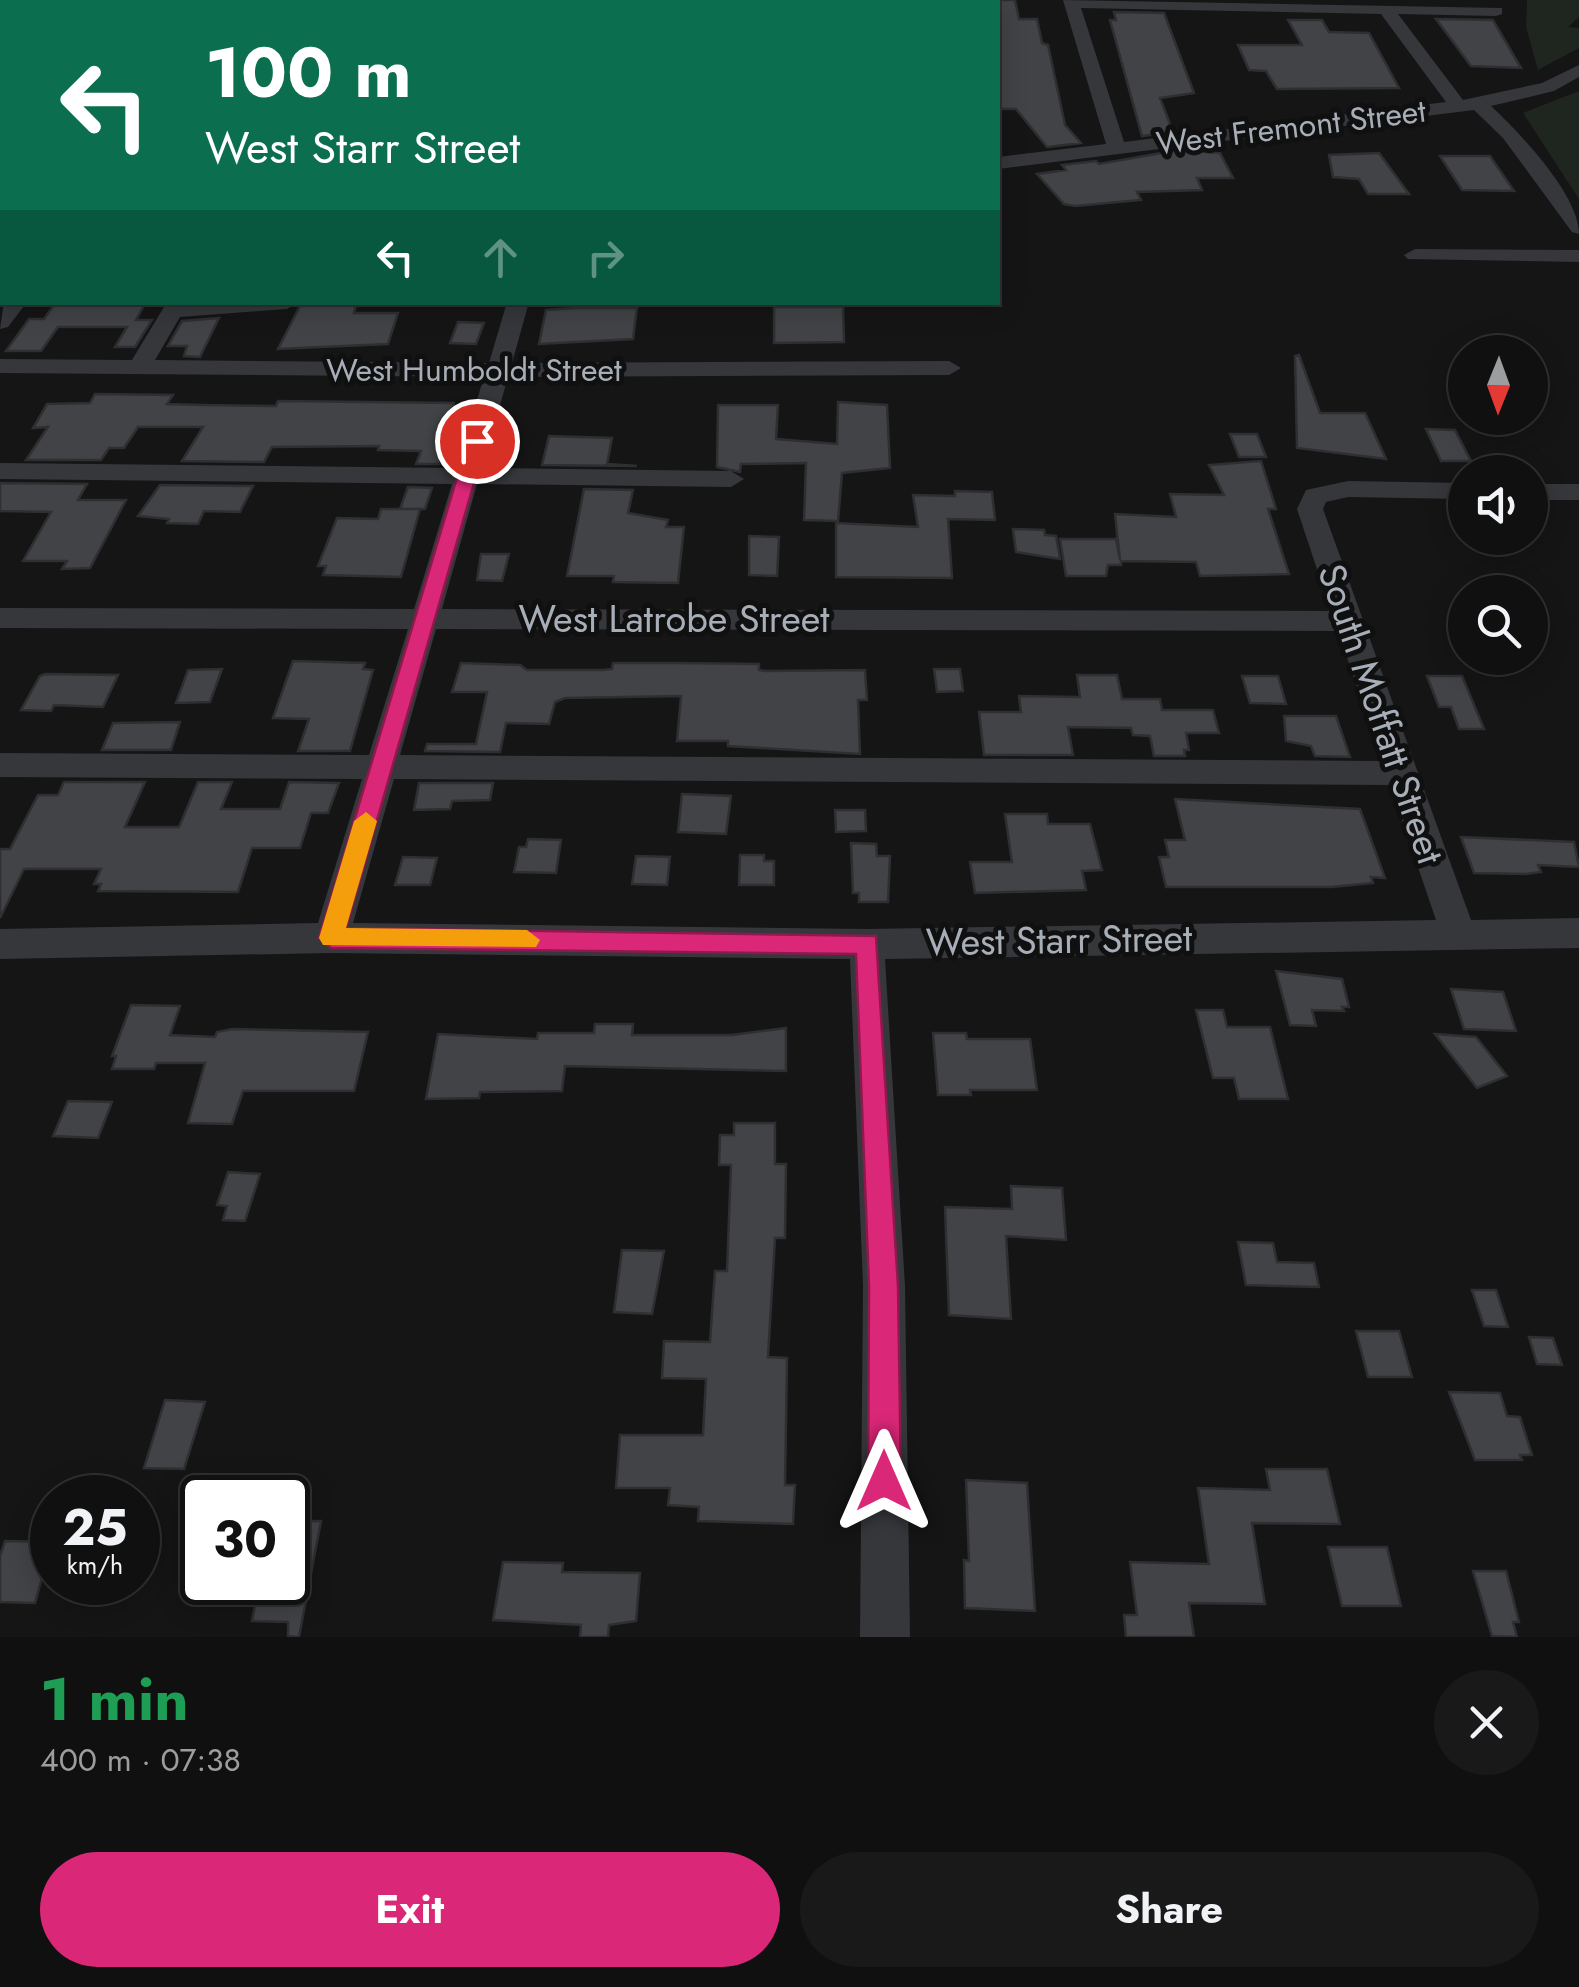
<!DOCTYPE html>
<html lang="en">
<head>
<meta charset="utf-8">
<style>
	:root { --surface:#101010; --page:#191919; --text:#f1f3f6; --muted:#9c9d9f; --line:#303030; --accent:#db2777 }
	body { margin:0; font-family:Jost,sans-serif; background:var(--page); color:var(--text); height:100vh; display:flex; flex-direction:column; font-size:38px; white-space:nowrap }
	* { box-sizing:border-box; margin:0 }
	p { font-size:32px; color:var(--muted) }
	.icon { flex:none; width:55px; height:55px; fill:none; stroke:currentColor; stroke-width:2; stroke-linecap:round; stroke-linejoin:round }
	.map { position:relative; height:1637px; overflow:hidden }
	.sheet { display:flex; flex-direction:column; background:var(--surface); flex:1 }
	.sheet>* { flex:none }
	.top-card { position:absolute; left:0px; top:0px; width:1000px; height:305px; box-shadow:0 5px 25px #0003,0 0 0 2px var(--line); background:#0b6e4f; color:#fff; overflow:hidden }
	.needle { width:65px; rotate:181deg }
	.controls { position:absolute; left:1448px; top:335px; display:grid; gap:20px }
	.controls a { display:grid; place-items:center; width:100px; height:100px; border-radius:50%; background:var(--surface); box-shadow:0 5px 25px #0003,0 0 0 2px var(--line); font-size:50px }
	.speed { position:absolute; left:30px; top:1475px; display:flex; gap:20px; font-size:50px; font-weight:700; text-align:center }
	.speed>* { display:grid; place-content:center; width:130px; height:130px; border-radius:50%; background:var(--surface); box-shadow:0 5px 25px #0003,0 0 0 2px var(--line); line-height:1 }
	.speed small { font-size:25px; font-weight:400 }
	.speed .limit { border:5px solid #111; border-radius:15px; background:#fff; color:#111 }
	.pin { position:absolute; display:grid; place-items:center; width:85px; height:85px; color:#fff; margin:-42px; border:5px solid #fff; border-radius:50%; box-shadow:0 2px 10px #0007 }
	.me { position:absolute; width:110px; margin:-55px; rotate:0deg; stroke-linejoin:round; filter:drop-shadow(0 0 8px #0008) }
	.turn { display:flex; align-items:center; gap:35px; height:210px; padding:0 40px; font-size:45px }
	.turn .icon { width:130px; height:130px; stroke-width:2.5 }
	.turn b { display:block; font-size:70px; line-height:85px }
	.lanes { display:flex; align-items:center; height:95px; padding:0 40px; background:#0003; justify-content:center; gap:50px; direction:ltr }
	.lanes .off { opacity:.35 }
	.round { display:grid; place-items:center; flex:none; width:105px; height:105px; border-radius:52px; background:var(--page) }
	.head { display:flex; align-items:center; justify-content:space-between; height:170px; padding:0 40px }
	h1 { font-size:60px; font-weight:700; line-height:75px; color:#1e9e55 }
	.primary-button { display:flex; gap:20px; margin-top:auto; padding:20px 40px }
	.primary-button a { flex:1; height:115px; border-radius:60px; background:var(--accent); color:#fff; font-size:40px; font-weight:700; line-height:115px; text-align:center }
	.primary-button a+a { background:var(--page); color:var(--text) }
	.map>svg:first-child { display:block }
	.green { fill:#1f261f }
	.building { fill:#414346; stroke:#2f2f32; stroke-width:2.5 }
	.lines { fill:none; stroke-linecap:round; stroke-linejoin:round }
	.minor { fill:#36373b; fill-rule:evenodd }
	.route { fill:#db2777; stroke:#8e194d; stroke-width:2.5 }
	.slow { fill:#f59e0b }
	.labels { text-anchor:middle; stroke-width:10; stroke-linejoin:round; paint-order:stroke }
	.far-street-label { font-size:32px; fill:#a7aeb7; stroke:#101011 }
	.street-label { font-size:38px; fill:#a7aeb7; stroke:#101011 }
</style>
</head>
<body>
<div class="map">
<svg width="1579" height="1637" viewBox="0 0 1579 1637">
	<rect width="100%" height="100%" fill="#151516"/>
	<path class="green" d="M1527,0h52v17l-11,10 11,1v20l-41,22 -12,-43z
		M1579,91v108l-56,-86z"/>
	<path class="building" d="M998,0h17l4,19h18l5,24 6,2 17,80 16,18 -34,4 -31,-38h-18z
		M1114,12l50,1 30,80 -34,5 13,34 -31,4 -32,-116h6z
		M1436,19l57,1 28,48 -50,-2z
		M1288,20h34l7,12 40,1 30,55 -122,1 -11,-18 -17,-1 -11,-25h64z
		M1179,150l41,3 13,25h-36l5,12 -65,2 4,8 -66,6 -11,-2 -27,-30 29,-4 -4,-5 34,-4 3,3z
		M1379,153l30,41h-41l-9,-15 -26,-2 -4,-22z
		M1440,156h50l24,35 -52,-1z
		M56,302h90l-10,18h16l-17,27h-20l12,-20h-69l-17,24h-35l23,-32h15z
		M356,304l-2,9h44l-10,31 -110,5 22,-43z
		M774,307h69l1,35 -70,1z
		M576,308h61l-4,31 -94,5 7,-34z
		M219,318l-19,39 -16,-1 3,-10h-19l14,-25z
		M458,322l26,1 -8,21 -26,-1z
		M1299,355l21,58h45l21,46 -89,-11 -2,-92z
		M95,394l78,1 -6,9 37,1 72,1 2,-5 176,2 -14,61h-24l5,-13 -43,-1 1,-4 -107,1 -8,15 -82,-1 21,-34h-65l-14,21h-15l-8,12h-75l22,-33 -15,1 14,-24 43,-1z
		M838,402l49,3 3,63 -48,5 -4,48 -34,-1 2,-57 -65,1 -1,8 -23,-5 1,-62h60l-2,34 61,5z
		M1426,429l29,1 16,31h-30z
		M1230,434h27l9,23h-27z
		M549,436l63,2 -5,26 30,2 -95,-1z
		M1261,461l15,48h-8l21,65 -89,2 -4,-14 -75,-1v4h-13l-2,11h-40l-6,-37h56l4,21 -5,-46 61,3 -6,-23 54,1 -15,-30z
		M0,483l87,1 -9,16h48l-36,68 -28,1 5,-8h-44l28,-49 -51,-1z
		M160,485l93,1 -13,26 -36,-1 -6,13 -31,-1 2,-4 -31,-3z
		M408,487l24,1 -7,21h-25z
		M584,489l49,1 -5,23 40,7 -2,7h18l-6,56 -65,-1 1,-6h-47z
		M955,491l37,1 3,28 -47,-1 4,59 -116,-1v-54l82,4 -5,-32 42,1z
		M381,509h39l-19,68 -78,-2 3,-9h-8l19,-48 41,1z
		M1013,529l31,1 1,5 11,1 4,23 -44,-7z
		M749,536l30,1 -2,39 -28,-1z
		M481,554h28l-7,27 -25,-1z
		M293,661l72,2 -2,6 10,1 -23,81h-52l11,-32 -36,-1z
		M461,663l59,2 7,5h77l8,-1 1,-6h63l83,1v6l7,1 99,-1 2,30h-9l2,54 -132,-8v-5h-51l4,-45 -116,2 -10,4 -6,22 -43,-1 -6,29 -75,-1 2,-7h49l11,-52h-35z
		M222,669l-12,33 -34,1 12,-33z
		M934,669h26l3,22 -26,1z
		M45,674l73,1 -15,32 -49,-2 -3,6 -30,-1 19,-34z
		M1077,675h40l5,24h38l2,11h51l6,23h-33l3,17h-5l1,6h-31l-4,-20 -17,-1 -2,-7 -63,-1 5,28h-89l-5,-43h42l-2,-16 61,1z
		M1242,676h36l8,28 -36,-1z
		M1427,676h35l22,53h-25l-8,-22h-12z
		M1284,716h52l14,41 -35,-1 -4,-10 -25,-5z
		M180,722l-9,28h-69l11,-27z
		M64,782h81l-20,45h54l19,-45h34l-11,27h59l9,-27 50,1 -11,30h-17l-11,35h-48l-14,44 -140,-1 3,-7h-7l7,-15h-77l-24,49v-69h10l28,-54h20z
		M419,783h74l-3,17 -38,1 -2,8 -36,1z
		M682,794l49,2 -5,38 -48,-2z
		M1175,799l185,10 25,69 -14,-1 2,6 -42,4h-165l-7,-30h10l-4,-17h20z
		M835,810h30l1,21 -30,1z
		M1005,814h42l1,10h42l12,46 -20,1 4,19 -111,3 -5,-31h42z
		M1461,837l113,5 5,25 -41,-2 3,7 -15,2 -52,-1z
		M528,839l33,1 -5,33 -42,-1 5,-25h7z
		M851,843l25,1 1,12h13l-2,46h-29v-9h-6z
		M740,855h24v6h10v24h-35z
		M636,856l34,1 -3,28 -35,-1z
		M403,857l34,1 -7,27h-35z
		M1276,971l66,8 7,28h-7l2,4 -32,-1 4,16 -26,-1z
		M1451,989l52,3 13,39 -52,-2z
		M131,1005l49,1 -10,29 45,2 2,-5 15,-3 136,3 -14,59h-111l-11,33 -44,-1 17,-60h-49l-2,6h-42l4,-13h-4z
		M1196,1010h27l4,17h43l18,72h-49l-5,-21h-21z
		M595,1024h38l-1,11h100l54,-7v43l-221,-5 -3,25 -82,1 -1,6 -53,1 12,-65 99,5 1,-6h56z
		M933,1033h33l1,6h63l7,51h-67l1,5h-33z
		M1435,1034l41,3 31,39 -30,12z
		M68,1101l44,1 -14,36 -45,-2z
		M734,1123h41v41h11l-1,74h-10l-7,119 19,1 -2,127h10l-2,39 -95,-3 1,-14 -31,-2 2,-17h-54l4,-53h83l3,-56 -44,-1 2,-37 46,1 5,-71h12l4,-106h-12l1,-30h14z
		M228,1172l32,2 -15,47 -22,-1 4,-14 -10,-1z
		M1011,1186l51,2 4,52 -60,-4 5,83 -62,-4 -4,-108 67,2z
		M1238,1242l35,1 4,19 37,1 5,24 -73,-2z
		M622,1250l42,1 -12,63 -38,-2z
		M1472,1290h24l12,37 -24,-1z
		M1356,1331h43l13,46h-44z
		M1529,1337l24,1 9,27 -25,-1z
		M1449,1392l51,1 7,23 13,1 12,38h-12l2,5h-47z
		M165,1400l40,2 -21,67 -40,-1z
		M1266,1469h61l13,55 -88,-1 13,81 -76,-1 5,34h-68l-2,-22h13l-7,-53 79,2 -11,-76 72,2z
		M966,1480l61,3 8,128 -70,-3 -1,-48 5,1z
		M288,1521h33l-22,116 -11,-1v-14l-36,-1 8,-39h28z
		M5,1541l47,1 -17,61 -35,-1v-46z
		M1328,1547h59l14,59h-59z
		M503,1562l60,1 -1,9 78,1 -4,48 -27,4 -1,12h-28l1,-12 -88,-5z
		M1473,1571h33l13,51h-6l4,15 -25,-1z"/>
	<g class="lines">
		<path class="minor" d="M379,0h16v2h-16z
			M870,0h16v2h-16z
			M1063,0l439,8v6l-6,2 -98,-2 65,86 79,-17 37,-18v12l-25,14 -63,15c29,27 88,89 88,128l-7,-2 -69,-94 -29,-28 -476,59v-12l108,-13zM1081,8l300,6 65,88 -322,40z
			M2,31v11l-2,1v-11z
			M2,155v14l-2,1v-14z
			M0,229h2v12h-2z
			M1415,249l164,1v12l-171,-3 -4,-4z
			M4,302h23l-19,25 -8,2z
			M167,302h131l-11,7 -107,8 -25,43 334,3 18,-61h22l-17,61 437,-2 12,7 -12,7 -441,2 -26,91 249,3 13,8 -13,8 -254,-3 -35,125 889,2 -34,-102 9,-19 42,-9 117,2v16l-117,-2 -22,5 -3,7 148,411 108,-2v30l-694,11 20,327 5,351h-50l3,-351 -13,-327 -519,-6 -331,6v-30l318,-6 44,-144 -362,-2v-24l369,2 39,-126 -408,-1v-20l414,1 38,-125 -452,-5v-16l456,5 28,-91 -484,-4v-14l132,1zM436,629l902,2 44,130 -982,-6zM394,779l996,6 46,135 -569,9 -514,-6z
			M1530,484h49v16h-49z"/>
	</g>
	<path class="route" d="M477,436l9,5 -140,487 530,8 22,350 3,195 -5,11 -12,5 -11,-5 -5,-11 1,-195 -13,-332 -525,-6 -12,-10 149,-497z"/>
	<path class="slow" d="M366,812l11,9 -31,107 181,2 13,10 -4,7 -213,-2 -4,-7 35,-117z"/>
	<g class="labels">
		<g class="far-street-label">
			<text transform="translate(1291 127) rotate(-7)" y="11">West Fremont Street</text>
			<text x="474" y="381">West Humboldt Street</text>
		</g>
		<g class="street-label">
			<text x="674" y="632">West Latrobe Street</text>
			<text transform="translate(1381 714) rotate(71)" y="13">South Moffatt Street</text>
			<text transform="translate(1059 940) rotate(-1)" y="13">West Starr Street</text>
		</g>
	</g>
</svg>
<div class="controls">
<a><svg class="needle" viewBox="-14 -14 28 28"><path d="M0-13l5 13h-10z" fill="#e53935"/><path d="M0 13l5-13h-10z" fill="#9c9d9f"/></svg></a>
<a><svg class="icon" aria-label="sound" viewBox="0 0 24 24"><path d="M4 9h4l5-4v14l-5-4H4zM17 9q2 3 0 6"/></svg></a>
<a><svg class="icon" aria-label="search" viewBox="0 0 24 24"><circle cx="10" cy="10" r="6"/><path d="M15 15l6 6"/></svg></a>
</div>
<div class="speed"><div>25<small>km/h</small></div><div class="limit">30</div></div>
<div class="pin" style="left:477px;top:441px;background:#d93025"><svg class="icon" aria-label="arrive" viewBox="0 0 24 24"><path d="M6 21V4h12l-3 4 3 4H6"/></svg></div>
<svg class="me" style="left:884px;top:1481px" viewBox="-20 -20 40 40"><path d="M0-17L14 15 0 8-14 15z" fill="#db2777" stroke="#fff" stroke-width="4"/></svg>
<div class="top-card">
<div class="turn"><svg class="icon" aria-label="left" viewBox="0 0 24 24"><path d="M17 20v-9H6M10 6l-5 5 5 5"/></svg><div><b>100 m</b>West Starr Street</div></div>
<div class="lanes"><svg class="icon" aria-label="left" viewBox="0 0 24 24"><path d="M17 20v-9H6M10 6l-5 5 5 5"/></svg><svg class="icon off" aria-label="ahead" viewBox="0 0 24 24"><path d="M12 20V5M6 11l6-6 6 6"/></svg><svg class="icon off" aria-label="right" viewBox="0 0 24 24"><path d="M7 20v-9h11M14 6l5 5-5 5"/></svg></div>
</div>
</div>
<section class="sheet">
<div class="head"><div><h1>1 min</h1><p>400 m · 07:38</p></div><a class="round"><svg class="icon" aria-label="close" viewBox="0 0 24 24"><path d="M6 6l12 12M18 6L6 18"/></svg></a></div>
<div class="primary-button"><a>Exit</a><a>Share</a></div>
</section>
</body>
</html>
